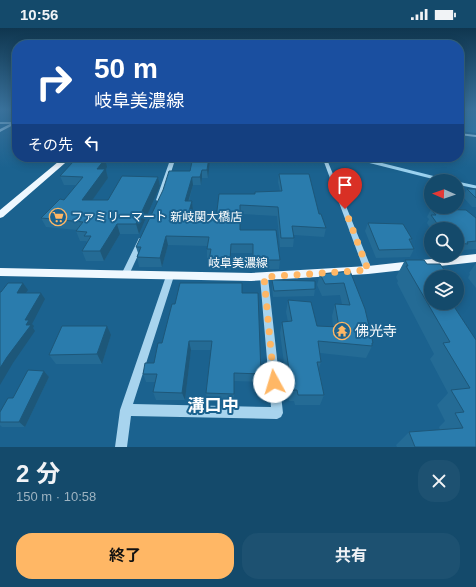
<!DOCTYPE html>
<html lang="ja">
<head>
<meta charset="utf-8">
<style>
	:root { --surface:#144a6b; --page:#1d5171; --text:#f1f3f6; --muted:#9db3c1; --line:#33627e; --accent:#ffb765 }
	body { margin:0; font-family:Arial,"Noto Sans JP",sans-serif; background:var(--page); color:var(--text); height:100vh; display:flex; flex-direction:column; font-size:15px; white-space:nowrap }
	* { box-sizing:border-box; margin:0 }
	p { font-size:13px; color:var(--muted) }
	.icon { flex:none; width:22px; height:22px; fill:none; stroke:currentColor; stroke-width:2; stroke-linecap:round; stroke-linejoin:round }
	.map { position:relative; height:419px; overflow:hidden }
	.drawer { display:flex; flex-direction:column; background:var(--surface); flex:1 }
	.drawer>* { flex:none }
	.hud { position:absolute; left:12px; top:12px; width:452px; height:122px; border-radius:16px; box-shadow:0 2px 10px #0003,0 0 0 1px var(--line); background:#1a4fa0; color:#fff; overflow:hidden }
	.needle { width:26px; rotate:272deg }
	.buttons { position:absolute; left:424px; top:146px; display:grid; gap:8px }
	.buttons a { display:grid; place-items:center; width:40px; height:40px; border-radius:50%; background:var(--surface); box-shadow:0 2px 10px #0003,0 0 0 1px var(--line); font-size:20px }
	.pin { position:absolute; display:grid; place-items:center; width:34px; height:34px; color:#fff; margin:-41px -17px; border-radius:50% 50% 50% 0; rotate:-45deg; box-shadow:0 0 4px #0007 }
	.pin .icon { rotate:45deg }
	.me { position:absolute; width:44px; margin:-22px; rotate:354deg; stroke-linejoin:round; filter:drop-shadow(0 0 3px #0008) }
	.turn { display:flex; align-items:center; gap:14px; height:84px; padding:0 16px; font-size:18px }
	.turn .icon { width:52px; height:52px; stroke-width:2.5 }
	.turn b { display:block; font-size:28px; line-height:34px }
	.then { display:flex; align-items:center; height:38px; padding:0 16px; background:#0003; gap:8px; font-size:15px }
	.round { display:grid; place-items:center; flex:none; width:42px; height:42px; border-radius:16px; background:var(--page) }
	.overview { display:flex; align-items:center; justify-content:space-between; height:68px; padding:0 16px }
	h1 { font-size:24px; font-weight:700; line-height:30px }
	.action { display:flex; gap:8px; margin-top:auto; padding:8px 16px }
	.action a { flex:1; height:46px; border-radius:16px; background:var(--accent); color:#111; font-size:16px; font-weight:700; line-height:46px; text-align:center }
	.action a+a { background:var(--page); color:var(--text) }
	.status { display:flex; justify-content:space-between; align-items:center; height:28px; padding:0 20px; background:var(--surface); direction:ltr }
	.status svg { height:11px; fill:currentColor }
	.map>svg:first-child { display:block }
	.green { fill:#2477a8 }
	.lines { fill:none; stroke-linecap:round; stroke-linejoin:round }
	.stream { stroke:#9bd2f0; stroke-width:3 }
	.minor { fill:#a8d4ee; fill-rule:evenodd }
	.major { fill:#eff8ff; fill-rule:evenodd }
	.wall { fill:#246b95 }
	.shaded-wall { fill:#1d5779 }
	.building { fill:#2a7cad; stroke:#1d5779 }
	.route { stroke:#ffb765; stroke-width:7; stroke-dasharray:0 12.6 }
	.labels { text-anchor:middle; stroke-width:4; stroke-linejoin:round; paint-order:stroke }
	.poi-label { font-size:12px; fill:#fff; stroke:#1b628f; text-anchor:start }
	.street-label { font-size:12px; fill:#fff; stroke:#1b628f }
	.near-poi-label { font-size:14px; fill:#fff; stroke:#1b628f; text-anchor:start }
	.near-quarter-label { font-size:17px; font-weight:bold; fill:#fff; stroke:#1b628f }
</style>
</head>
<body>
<div class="status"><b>10:56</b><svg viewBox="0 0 49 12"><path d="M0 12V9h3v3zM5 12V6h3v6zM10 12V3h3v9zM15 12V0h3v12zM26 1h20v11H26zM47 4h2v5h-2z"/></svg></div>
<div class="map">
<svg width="476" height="419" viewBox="0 0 476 419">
	<rect width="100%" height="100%" fill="#1b628f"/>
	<path class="green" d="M459,81h17v24l-17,-2z"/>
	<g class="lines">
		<path class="stream" d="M352,129l95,24
			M457,155l19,4"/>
		<path class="minor" d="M0,94h15l2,1 -17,9v-3l10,-5h-10z
			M459,105l17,2v2l-17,-2z
			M66,129h110l146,2v-2h4l46,113 -1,2h-6l-1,-2 -40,-108 -149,-2 -13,40 -3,2 -3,-2 14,-40 -102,-2z
			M139,210h2l4,2 -17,37h-6l-1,-2z
			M170,245l3,1 1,2 -41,128 138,3 -11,-130 1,-2 3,-1 3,1 1,2 15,136 -2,4 -4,2 -146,-3 -4,31h-12l5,-37 46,-134 1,-2z"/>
		<path class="major" d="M64,129h8l-69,60 -3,1v-8z
			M476,226v8l-108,12 -117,7 -251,-5v-8l251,5 117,-7z"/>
	</g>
	<path class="wall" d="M210,134l-2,16h-6l-1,7h-8l-4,16h3l1,9 -2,8 25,1 39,-25 25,-3 -2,-9 1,-8 40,40 7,14 -2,9 -30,-2v3l-1,9h-13l-3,-31 -37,-2v16l40,30 -1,9h-26l-1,-16h-21v17h-21l-1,-12h-2v-12l-39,-1 -6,22h-23l-2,-10 1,-4 -2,-6 54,-76z
		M107,139l-1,3 2,8 -16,22h16l50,-23 2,9 -21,48h-19l-16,27h-18l-4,-10 5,-9 -1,-1h-6l-4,-10 1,-1 -31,-3 -5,-9 23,-18 12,-15h-12l-4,-9z
		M467,161h9v18h-4l-9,-10z
		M431,181l45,9v31l-12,1 -1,2h-6v-23h-26v1l-4,-7 2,-4 -2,-2z
		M368,195l44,16 -1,3 3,7 -4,8 -34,1 -11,-27z
		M405,232l22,4 21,11 -2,2h-15l26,28 -2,3 21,32v107h-79l-1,-2 13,-13 31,-2 -1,-3 6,-6 -8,-16 11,-12 -18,-34 4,-5 -37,-71 1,-2 -2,-4z
		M476,235v25l-8,-10 2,-4 -1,-1z
		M350,243l23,72 -1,2v1l-6,12 -46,-5 1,9 -2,6 5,27 -4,10h-25l-1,-4h-5l-9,-68 2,-11h6l-2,-10 2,-12 29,26 16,1 -1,-11 3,-12h7l-2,-9 -18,1 -5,-11 3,-11z
		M272,252l43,9 -1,7 -41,1 -1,-10z
		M242,265l19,81 -1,8 -26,-1v21l-27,-1 -1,-8 5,-43h-20l-6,50h-29l-3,-8 2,-10h-9l-3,-8 11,-11 8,-20 13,-39z
		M111,307l-9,29h-46l-7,-9z
		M44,343l5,6 -24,50h-23l-2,-2v-13z"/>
	<path class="shaded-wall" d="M209,129l1,5 -2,16 -1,-8z
		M105,131l2,8 -1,3 2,8 -22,31 -4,-9 15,-31z
		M202,142v8l-1,7 -1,-8z
		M158,149l2,9 -21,48 -3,-10z
		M192,149l1,8 -7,24 -1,-8z
		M192,173l1,9 -5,17 -1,-9z
		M117,196l3,10 -16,27 -4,-10z
		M166,208l2,9 -6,22 -2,-9z
		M231,216v26l-1,-9z
		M23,255l5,7 -7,9 -4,-6z
		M41,265l4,6 -13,25 2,2 -1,2 2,3 -22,32 -13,22v-17l26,-43 -1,-5z
		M107,298l4,9 -9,29 -5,-10z
		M189,313l2,9 -6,50 -3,-7z
		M44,343l5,6 -24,50 -6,-5z"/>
	<path class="building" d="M193,129h16l-2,13h-5l-2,7h-8l-7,24h7l-5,17 29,1 3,-25h36v-2l27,-1 -3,-17h30l10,40h2l5,14 -34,-2 2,12h-13l-3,-31 -38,-2v25h36l4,30h-27v-16h-22l-1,17h-21l2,-12h-4l2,-12 -43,-1 -6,22 -23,-1 4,-10h-5l27,-57 6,-19h21z
		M91,130l14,1 -8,10h8l-23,31h26l14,-24 36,1 -22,47h-19l-17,27h-18l9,-15h-7l3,-4 -11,-1 7,-9 -42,-4 19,-19 4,1 19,-23 -23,-1 13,-14h14z
		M467,161h9v9z
		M431,181l35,1 10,8v23l-9,1 1,2 -11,-1v-14h-16l-10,-14h5z
		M368,195l35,1 9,15h-3l5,10 -35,1z
		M405,232h19l3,4h13l8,11h-11l1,2h-7v26h25l1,2h-4l23,35v107h-61l-6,-15 54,-4 -8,-15 9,-1 -13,-22 19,-2 -27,-45 7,-1 -44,-76h2z
		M350,243l15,38 8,34h-1v3l-54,-5 3,21h-4l7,33h-26l-1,-5h-5l-10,-68 10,-1 -4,-21 23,2 6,24 22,1 -4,-23 15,1 -6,-22 -19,1 -5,-10z
		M272,252l43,1v8l-41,2z
		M8,255h15l-6,10h24l-16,27h4l-3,5h5l-24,32 -7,11v-76h1z
		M180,255h62v10h16l3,81 -27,-1v21l-28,-1 6,-52h-23l-7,52 -29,-1 4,-18h-14l2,-11h9l4,-20h4l10,-39h3z
		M62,298h45l-10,28 -48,1z
		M28,342l16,1 -25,51h-19v-10l8,-14h5z"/>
	<linearGradient id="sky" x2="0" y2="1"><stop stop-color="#0f364f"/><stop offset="0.58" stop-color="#39719b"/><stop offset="1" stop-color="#39719b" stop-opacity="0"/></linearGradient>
	<rect width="476" height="140" fill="url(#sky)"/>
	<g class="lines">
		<path class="route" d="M274,354l-10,-105 104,-7 -23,-61"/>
	</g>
	<defs>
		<symbol id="supermarket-ring" viewBox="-11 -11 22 22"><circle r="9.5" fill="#1b628f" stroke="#ffb765" stroke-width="1.5"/><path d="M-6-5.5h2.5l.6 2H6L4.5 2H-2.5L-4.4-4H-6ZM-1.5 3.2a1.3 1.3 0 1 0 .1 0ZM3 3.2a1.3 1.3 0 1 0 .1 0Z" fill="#ffb765"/></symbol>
		<symbol id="temple-ring" viewBox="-11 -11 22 22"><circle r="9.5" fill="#1b628f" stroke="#ffb765" stroke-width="1.5"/><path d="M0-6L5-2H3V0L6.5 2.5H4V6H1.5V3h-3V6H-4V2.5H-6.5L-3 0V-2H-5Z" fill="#ffb765"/></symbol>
	</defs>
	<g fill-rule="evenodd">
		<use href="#supermarket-ring" x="48" y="179" width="20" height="20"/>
		<use href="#temple-ring" x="332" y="293" width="20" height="20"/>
	</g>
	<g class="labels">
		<g class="poi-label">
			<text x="71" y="193">ファミリーマート 新岐関大橋店</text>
		</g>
		<g class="street-label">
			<text x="238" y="239">岐阜美濃線</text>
		</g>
		<g class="near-poi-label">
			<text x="355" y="308">佛光寺</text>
		</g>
		<g class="near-quarter-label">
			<text x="213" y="383">溝口中</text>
		</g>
	</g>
</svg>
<div class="buttons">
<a><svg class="needle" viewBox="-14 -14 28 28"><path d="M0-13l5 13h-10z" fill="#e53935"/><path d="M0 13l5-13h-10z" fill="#9db3c1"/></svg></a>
<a><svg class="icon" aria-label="search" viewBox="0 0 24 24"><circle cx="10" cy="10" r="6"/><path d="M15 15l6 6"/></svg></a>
<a><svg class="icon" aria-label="layers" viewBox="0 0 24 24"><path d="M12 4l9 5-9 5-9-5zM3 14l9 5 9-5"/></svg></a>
</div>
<div class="pin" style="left:345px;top:181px;background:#d93025"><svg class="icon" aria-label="arrive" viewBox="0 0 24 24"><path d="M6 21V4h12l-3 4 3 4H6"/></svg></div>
<svg class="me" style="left:274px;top:354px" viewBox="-20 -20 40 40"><circle r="19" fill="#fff"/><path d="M0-13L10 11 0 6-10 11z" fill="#ffb765"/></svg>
<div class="hud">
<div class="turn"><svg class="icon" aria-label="right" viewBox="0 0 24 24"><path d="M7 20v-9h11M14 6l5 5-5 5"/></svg><div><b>50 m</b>岐阜美濃線</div></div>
<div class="then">その先<svg class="icon" aria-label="left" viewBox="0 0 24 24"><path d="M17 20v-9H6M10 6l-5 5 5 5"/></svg></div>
</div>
</div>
<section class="drawer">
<div class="overview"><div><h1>2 分</h1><p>150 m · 10:58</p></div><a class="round"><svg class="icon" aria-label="close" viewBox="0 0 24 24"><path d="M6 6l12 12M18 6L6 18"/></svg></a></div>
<div class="action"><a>終了</a><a>共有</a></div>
</section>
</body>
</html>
